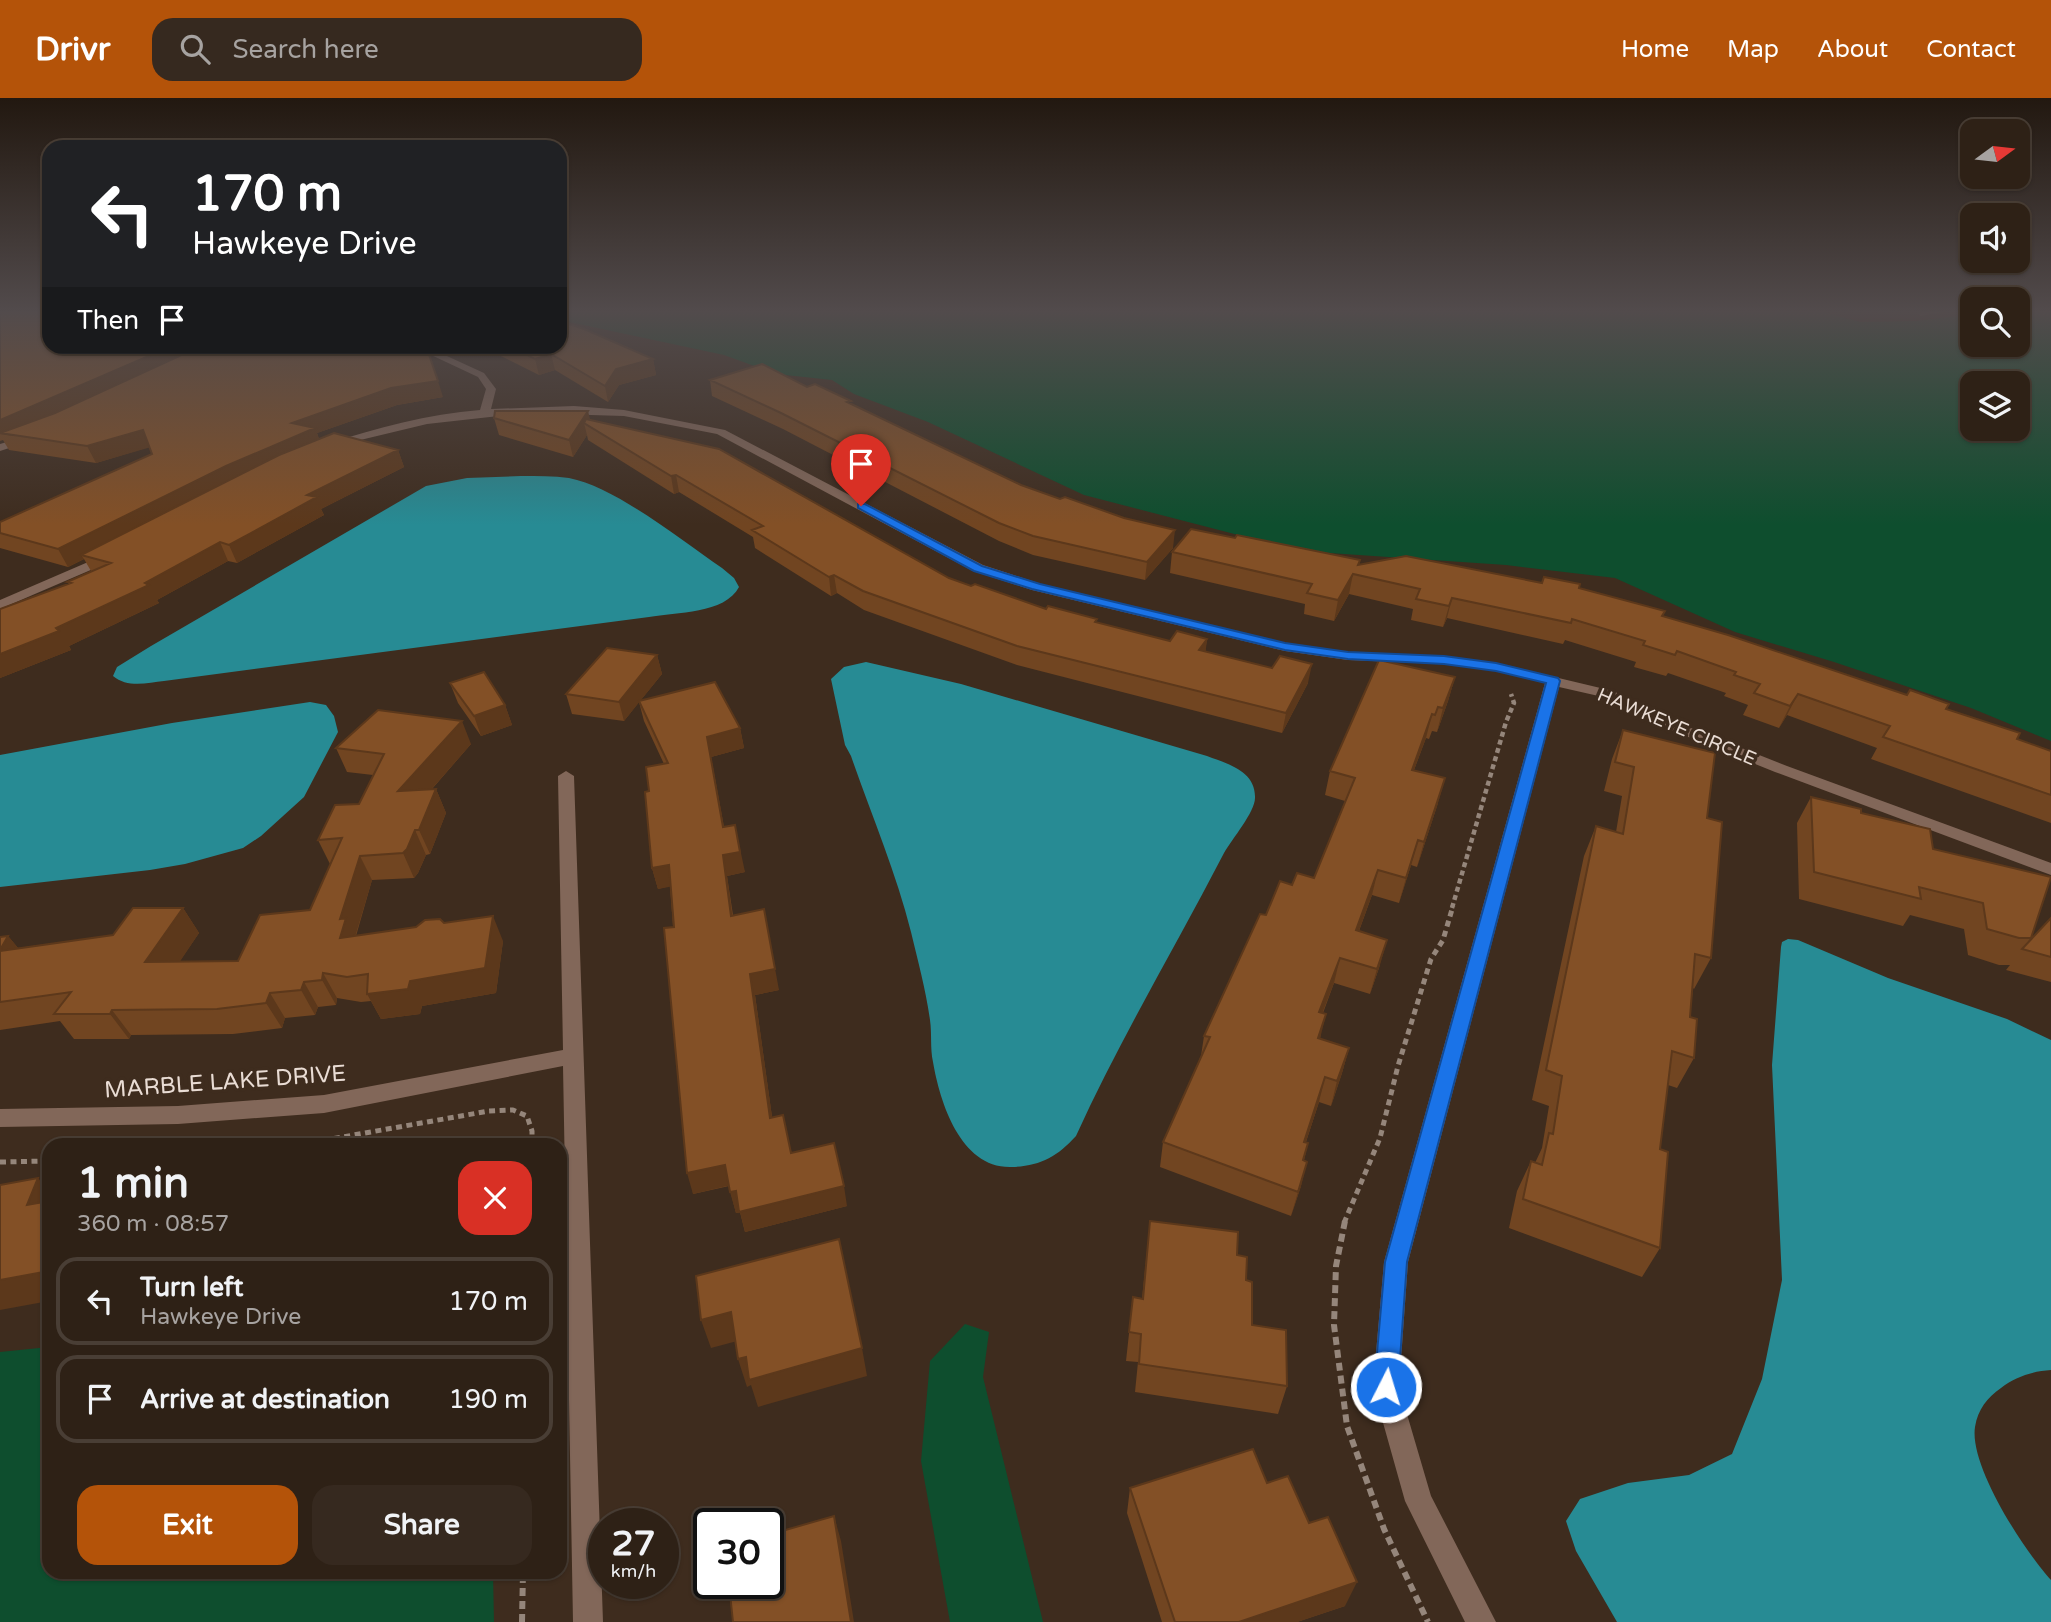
<!DOCTYPE html>
<html lang="en">
<head>
<meta charset="utf-8">
<style>
	:root { --surface:#2e2116; --page:#36291f; --text:#f1f3f6; --muted:#a7a3a1; --line:#493e35; --accent:#b45309 }
	body { margin:0; font-family:"Varela Round",sans-serif; background:var(--page); color:var(--text); height:100vh; display:flex; flex-direction:column; font-size:26px; white-space:nowrap }
	* { box-sizing:border-box; margin:0 }
	p { font-size:23px; color:var(--muted) }
	.icon { flex:none; width:38px; height:38px; fill:none; stroke:currentColor; stroke-width:2; stroke-linecap:round; stroke-linejoin:round }
	.map { position:relative; flex:1; overflow:hidden }
	.side { position:absolute; left:42px; top:1040px; width:525px; height:441px; display:flex; flex-direction:column; background:var(--surface); border-radius:21px; box-shadow:0 2px 5px #0004,0 0 0 2px var(--line) }
	.side>* { flex:none }
	.top-card { position:absolute; left:42px; top:42px; width:525px; height:214px; border-radius:21px; box-shadow:0 2px 5px #0004,0 0 0 2px var(--line); background:#202124; color:#fff; overflow:hidden }
	.needle { width:46px; rotate:75deg }
	.controls { position:absolute; left:1960px; top:21px; display:grid; gap:14px }
	.controls a { display:grid; place-items:center; width:70px; height:70px; border-radius:14px; background:var(--surface); box-shadow:0 2px 5px #0004,0 0 0 2px var(--line); font-size:35px }
	.speed { position:absolute; left:588px; top:1410px; display:flex; gap:14px; font-size:35px; font-weight:700; text-align:center }
	.speed>* { display:grid; place-content:center; width:91px; height:91px; border-radius:50%; background:var(--surface); box-shadow:0 2px 5px #0004,0 0 0 2px var(--line); line-height:1 }
	.speed small { font-size:18px; font-weight:400 }
	.speed .limit { border:4px solid #111; border-radius:10px; background:#fff; color:#111 }
	.pin { position:absolute; display:grid; place-items:center; width:60px; height:60px; color:#fff; margin:-72px -30px; border-radius:50% 50% 50% 0; rotate:-45deg; box-shadow:0 0 7px #0007 }
	.pin .icon { rotate:45deg }
	.me { position:absolute; width:77px; margin:-38px; rotate:5deg; stroke-linejoin:round; filter:drop-shadow(0 0 5px #0008) }
	.turn { display:flex; align-items:center; gap:24px; height:147px; padding:0 35px; font-size:32px }
	.turn .icon { width:91px; height:91px; stroke-width:2.5 }
	.turn b { display:block; font-size:49px; line-height:60px }
	.then { display:flex; align-items:center; height:66px; padding:0 35px; background:#0003; gap:14px; font-size:26px }
	.round { display:grid; place-items:center; flex:none; width:74px; height:74px; border-radius:21px; background:var(--page) }
	.head { display:flex; align-items:center; justify-content:space-between; height:119px; padding:0 35px }
	h1 { font-size:42px; font-weight:700; line-height:52px }
	.action { display:flex; gap:14px; margin-top:auto; padding:14px 35px }
	.action a { flex:1; height:80px; border-radius:21px; background:var(--accent); color:#fff; font-size:28px; font-weight:700; line-height:80px; text-align:center }
	.action a+a { background:var(--page); color:var(--text) }
	ul { padding:0; list-style:none }
	li { display:flex; align-items:center; gap:21px; height:88px; margin:0 14px 10px; padding:0 21px; border:4px solid var(--line); border-radius:21px }
	li div { flex:1 }
	li b { display:block; font-size:26px }
	li em { font-style:normal }
	header { display:flex; align-items:center; gap:42px; box-sizing:border-box; height:98px; padding:0 35px; background:var(--accent); color:#fff }
	header strong { font-size:33px }
	nav { display:flex; gap:38px; margin-inline-start:auto; font-size:24px }
	.search { width:490px; height:63px; background:var(--page); display:flex; align-items:center; gap:18px; box-sizing:border-box; padding:0 24px; border-radius:21px; color:var(--muted); font-size:26px }
	.map>svg:first-child { display:block }
	.green { fill:#0e4e2e; fill-rule:evenodd }
	.water { fill:#278b94 }
	.lines { fill:none; stroke-linecap:round; stroke-linejoin:round }
	.path-far2 { stroke:#95867b; stroke-width:4.5; stroke-dasharray:5 3.5; stroke-linecap:butt }
	.path-far1 { stroke:#95867b; stroke-width:5; stroke-dasharray:6 4.5; stroke-linecap:butt }
	.path { stroke:#95867b; stroke-width:6; stroke-dasharray:8 5; stroke-linecap:butt }
	.minor { fill:#826759; fill-rule:evenodd }
	.wall { fill:#714521 }
	.shaded-wall { fill:#5c381b }
	.building { fill:#835026; stroke:#5c381b; stroke-width:2 }
	.route { fill:#1a73e8; stroke:#114b97; stroke-width:2 }
	.labels { text-anchor:middle; stroke-width:7; stroke-linejoin:round; paint-order:stroke }
	.street-label { font-size:19px; fill:#e9dcd4; stroke:#3e2c1e }
	.near-street-label { font-size:23px; fill:#e9dcd4; stroke:#3e2c1e }
</style>
</head>
<body>
<header>
<strong>Drivr</strong>
<div class="search"><svg class="icon" aria-label="search" viewBox="0 0 24 24"><circle cx="10" cy="10" r="6"/><path d="M15 15l6 6"/></svg>Search here</div>
<nav><a>Home</a><a>Map</a><a>About</a><a>Contact</a></nav>
</header>
<div class="map">
<svg width="2051" height="1524" viewBox="0 0 2051 1524">
	<rect width="100%" height="100%" fill="#3e2c1e"/>
	<path class="green" d="M560,213h1260l40,11 57,-1 55,-7v31h46v-34h33v430l-80,-33 -137,-46 -99,-30 -120,-54 -109,-13 -206,-14 -216,-56 -156,-73 -74,-28 -22,-14 -56,-6 -52,-19 -164,-35zM1972,285h46v46h-46z
		M965,1226l24,8 -6,45 60,245h-93l-29,-161 9,-100z
		M49,1249v225h444l1,50h-494v-270z"/>
	<path class="water" d="M521,378c16,0 33,0 48,2 47,9 113,63 153,90l12,10 5,9c-14,27 -63,25 -90,30l-485,64c-17,2 -37,7 -51,-5l4,-9 34,-21 275,-160 41,-8z
		M866,564l95,22 246,72c21,8 49,15 48,42 0,14 -23,41 -31,55 -49,95 -104,186 -148,283 -19,21 -36,30 -64,31 -51,2 -72,-64 -79,-105 -3,-14 -1,-28 -3,-42 -4,-29 -12,-59 -19,-88 -15,-60 -40,-118 -60,-176l-6,-11 -14,-66 13,-12z
		M310,604l16,3 8,11 4,16 -34,65 -43,39 -18,12 -58,16 -35,6 -150,17v-132l172,-32z
		M1788,841l10,1 90,38 119,41 44,21v330c-18,1 -36,7 -50,18 -14,10 -23,21 -26,39 -6,39 50,125 76,153v42h-434l-41,-71 -10,-30 14,-22 48,-16 61,-8 43,-21 30,-75 20,-99 -10,-215 9,-118 1,-5z"/>
	<g class="lines">
		<path class="path-far2" d="M1452,810l54,-186 8,-19 -3,-9"/>
		<path class="path-far1" d="M303,1046l186,-33 24,-1 14,6 5,15v13
			M0,1064l49,-1
			M1344,1125l36,-85 18,-72 33,-107 12,-19 10,-34"/>
		<path class="path" d="M1345,1123l-9,45 -2,59 13,101 37,103 44,93
			M522,1524l1,-50"/>
		<path class="minor" d="M1923,213h25l-28,5 -1,-2z
			M412,248h13l59,27 12,16 -5,20 83,-3 50,4 101,20 258,135 58,19 244,59 63,9 96,4 52,7 117,28 68,33 106,42 264,97v12l-276,-103 -104,-42 -68,-33 -44,-10 -151,575 -9,125 32,109 65,126h-31l-60,-121 -32,-114 11,-125 161,-579 -49,-12 -52,-7 -96,-4 -63,-9 -253,-61 -59,-19 -256,-137 -93,-18 -99,-3 -98,11 -100,24v-4c50,-16 101,-30 153,-34l6,-21 -8,-12z
			M27,338l4,1v4l-31,10v-7z
			M109,455l5,1v6l-114,49v-9z
			M566,673l8,5 29,846h-30l-10,-556 -239,47 -146,11 -178,3v-18l178,-3 146,-11 239,-45 -5,-274z"/>
	</g>
	<path class="wall" d="M0,213l49,35 394,51 -46,8 -80,28 2,6 79,11 6,17 -83,42 3,6 -87,48 -9,-2 -71,39 2,3 -90,43 2,4 -71,28v-69l69,-25 -2,-2 24,-11 -7,-12 -16,8 -68,-19v-26l152,-68 -3,-7 -53,16 -87,-13 -6,-10 -3,1z
		M481,248h79l93,13 3,16 -37,10 -11,17 -53,-32 -16,5z
		M710,282l97,7 45,17 169,81 152,63 -28,32 -112,-25 -34,-14 -216,-112 -71,-33z
		M494,320l96,2 359,158 22,8 75,23 51,14 73,18 37,-2 -2,13 103,31 -26,50 -265,-68 -153,-55 -27,-17 -6,3 -76,-48 -2,-11 -74,-45 -5,2 -86,-54 -1,-5 -14,22 -74,-22z
		M1172,454l188,12 182,19 37,5 367,121 71,30 34,12v72l-180,-64 6,-11 -90,-33 -8,13 -36,-13 5,-10 -24,-9 2,-3 -58,-20 -2,3 -32,-9 2,-5 -71,-22 -2,4 -116,-26 -4,9 -32,-7 2,-11 -64,-15 -15,27 -30,-7 1,-10 -135,-31z
		M657,557l5,19 -22,27 100,27 4,20 -33,9 13,70 21,45 -18,4 6,39 46,75 -24,5 17,122 19,36 56,53 -102,26 -5,-20 -4,1 -7,-27 -36,8 -23,-308 -12,3 -6,-21 12,-104 -20,-43 -5,-19 -15,19 -52,-7 -6,-20z
		M1455,579l-7,24 -11,31 -5,-1 -3,8 -3,-1 -12,32 24,33 -21,64 -6,-2 -12,38 -27,-8 -13,36 21,34 -10,29 -36,-11 -11,30 -3,26 29,9 -7,25 -11,33 -12,-4 -13,40 2,1 -4,17 -3,26 -10,30 -131,-49 3,-25 38,-86 3,-20 62,-121 26,-30 22,-7 31,-77 -20,-6 5,-24z
		M450,585l55,22 7,20 -31,11 -23,-33z
		M1623,632l84,88 4,140 -17,31 -1,-1 -3,29 4,41 -17,30 -9,-3 -8,64v99l-18,29 -133,-49 8,-37 14,-30 4,2 7,-15 7,-42 -17,-6 52,-244 12,-30 20,6 6,-36 -18,-5 8,-32z
		M471,646l-39,45h4l10,24 -16,41 -4,1 -8,18 -4,5 -42,2 -16,56 88,-13 59,18 -7,52 -74,13 -2,8 -39,5 -10,-18 -10,1 -24,-4 -1,7 -18,2 -3,8 -30,3 -3,10 -49,6 -102,1 -2,4h-55l-14,-18 -60,9v-93l8,-1 10,12 95,-13 70,-27 16,25 -20,29 59,-1 72,-51 20,-46 -12,-24 41,-36 14,-29 -26,-3 -11,-24z
		M1811,699l50,16 72,36 98,89 -7,9 27,-29v64l-45,-12 4,-5h-11l-31,-10 -4,-26 -54,-14 -7,11 -104,-27 -2,-76z
		M1150,1123l87,34 9,25 6,45 35,61 -9,28 -143,-22 3,-30 -12,-1 7,-64 9,2z
		M1267,1385l78,123 -48,16h-135l-35,-109 3,-25z"/>
	<path class="shaded-wall" d="M172,248h33l-192,90 -13,-2v-14z
		M551,256l4,16 -16,5 -4,-16z
		M653,261l3,16 -37,10 -11,17 -3,-16 11,-17z
		M438,283l5,16 -46,8 -80,28 4,12 -240,110 3,4 -16,8 -10,-18 234,-126 99,-35z
		M588,313l4,16 -8,-4 3,12 -14,22 -4,-17z
		M143,332l8,17 -55,16 -9,-17z
		M398,352l6,17 -83,42 3,6 -87,48 -8,-18 78,-50z
		M676,377l3,17 -5,2 -3,-18z
		M1175,432l-2,18 -28,32 2,-18z
		M220,444l8,19 -71,39 2,3 -90,43 2,4 -71,28v-24l56,-26z
		M1353,476l-4,20 -15,27 4,-21z
		M834,477l3,18 -6,3 -2,-19z
		M1452,500l-5,20 -4,9 6,-21z
		M1207,541l-2,19 -6,-8z
		M657,557l5,19 -38,47 -5,-19z
		M1312,566l-4,19 -26,50 4,-20z
		M1455,579l-7,24 -11,31 6,-24z
		M1798,596l-11,21 -8,13 11,-22z
		M505,607l7,20 -31,11 -7,-20z
		M1432,616l-6,24 -21,56 7,-24z
		M462,623l9,23 -63,72 -10,-25z
		M740,630l4,20 -33,9 17,90 -21,-110z
		M1445,680l-7,25 -21,64 7,-25z
		M436,691l10,24 -16,41 -11,-24z
		M735,727l10,47 -18,4 8,61 -4,-21 -8,-61z
		M415,732l11,25 -8,18 -4,5 -11,-25z
		M1418,742l-7,25 -12,38 7,-25z
		M360,758l12,24 -17,57 -15,1v-19z
		M669,767l5,21 -16,3 -6,-21z
		M1378,772l-6,25 -22,60 6,-25z
		M183,810l16,25 -36,54 -18,-25z
		M764,811l15,81 -24,5 20,143 -5,-20 -20,-144z
		M493,818l10,25 -7,52 -74,13 -2,8 -39,5 -14,-25 43,-13z
		M8,838l20,24 -28,-8v-2z
		M1387,842l-7,25 -10,29 7,-25z
		M1340,860l-6,25 -21,54 6,-25z
		M323,875l14,25 -1,7 -14,-25z
		M304,884l14,25 -3,8 -14,-25z
		M270,895l15,25 -3,10 -16,-25z
		M112,912l19,25 -2,4 -19,-25z
		M1326,916l-6,25 -2,-1z
		M1349,950l-7,25 -11,33 6,-25z
		M1325,979l-6,25 -21,64 6,-24z
		M1307,1064l-6,24 -10,30 7,-24z
		M725,1067l6,20 -38,9 -6,-21z
		M38,1080l11,12v37l-22,-22z
		M844,1088l3,20 -102,26 -5,-20 -4,1 -6,-21 6,-1z
		M49,1173v30l-49,9v-30z
		M731,1214l10,28 -30,8 -10,-28z
		M862,1250l5,28 -109,31 -7,-22 -4,2 -9,-28 8,-2z
		M834,1418l7,25 13,81h-3z
		M1357,1484l-12,24 -48,16h-58z"/>
	<path class="building" d="M0,213h49v35h123l-172,74z
		M560,223l24,8 69,30 -37,10 -11,17 -54,-32 -16,5 -27,-13h52z
		M201,248h225l12,35 -47,7 -99,35 23,5 -89,38 -168,83 -58,-16v-11l152,-68 -9,-24 -56,16 -87,-13 55,-20z
		M762,266l45,23 8,-3 36,17 -4,1 174,83 39,14 5,-2 59,21 51,12 -28,32 -114,-26 -34,-13 -218,-110 -71,-33z
		M495,313h93l-19,29 -75,-22z
		M586,321l133,30 230,129 22,8 4,-2 71,25 2,-3 49,13 -2,3 75,19 7,-10 30,8 -8,11 73,18 8,-12 32,8 -26,49 -269,-67 -154,-55 -29,-16 -5,2 -77,-47 11,-4 -87,-51 -5,1 -87,-53z
		M334,335l64,17 -91,45 10,2 -88,48 -9,-3 -75,41 4,2 -93,43 3,3 -59,23v-45l71,-26 -4,-1 44,-19 -30,-8 198,-100z
		M1191,431l44,9 2,-3 123,25 -2,5 48,-9 136,27 2,-6 36,7 -1,4 86,23 -3,5 66,19 179,60 3,-5 39,14 -3,5 74,24 -3,6 34,12v44l-168,-58 7,-11 -92,-32 -8,12 -36,-13 6,-9 -26,-9 2,-3 -59,-21 -2,4 -32,-10 2,-4 -73,-22 -1,4 -119,-25 -3,8 -33,-7 4,-10 -67,-15 -15,26 -31,-7 5,-9 -140,-32z
		M607,550l50,7 -38,47 -53,-8z
		M1379,562l76,17 -12,31 -5,-1 -3,8 -3,-1 -20,56 33,8 -21,64 -6,-2 -12,38 -28,-8 -22,60 31,10 -10,29 -37,-11 -21,54 7,2 -8,24 31,10 -12,33 -12,-4 -21,65 4,1 -5,17 4,2 -9,30 -135,-50 47,-105 -6,-1 56,-122 6,1 14,-34 12,4 5,-12 17,5 41,-100 -25,-7z
		M484,574l21,33 -31,11 -24,-33z
		M715,584l25,46 -33,9 16,90 12,-2 5,27 -17,3 8,61 33,-7 11,60 -25,5 20,144 13,-3 8,38 43,-10 10,43 -105,26 -3,-21 -6,1 -5,-27 -38,8 -23,-245 10,-1 -5,-62 -17,3 -7,-76 4,-1 -3,-24 22,-4 -29,-62z
		M378,612l84,11 -64,70 38,-2 -17,41h-4l-8,19 -4,4 -43,3 -20,63 6,-1 -6,20 76,-11 9,-7 15,-1 4,4 49,-7 -8,52 -75,13 -2,8 -41,5 1,-20 -21,3 -24,-4 -1,7 -18,2 -3,8 -31,3 -4,10 -49,6 -105,1 -2,4h-56l17,-22 -71,10v-51l113,-16 20,-27h50l-38,54 93,-1 22,-46 50,-5 32,-72 -24,2 17,-35 24,-1 25,-50 -48,-6z
		M1623,632l92,23 -8,65 15,4 -11,136 -16,-4 -5,63 7,2 -3,39 -22,-7 -12,98 8,3 -8,96 -137,-49 8,-38 11,4 7,-32 4,1 9,-58 -16,-6 50,-244 27,8 11,-67 -19,-5z
		M1811,699l50,12v4l69,16 3,20 118,28 -20,61h-12l-32,-9 -4,-26 -64,-16 2,12 -107,-27z
		M2051,820v39l-29,-8z
		M8,838l-8,14v-13z
		M429,1041v5h-28z
		M390,1042l-1,4h-20z
		M38,1080l-11,27 22,-4v70l-49,9v-95z
		M1150,1123l88,11 -1,23 10,2 -1,23 6,2v43l34,5 1,56 -148,-22 2,-30 -12,-2 4,-35 10,2z
		M839,1141l23,109 -113,32 -3,-23 -8,2 -7,-47 -30,8 -5,-44z
		M1253,1351l14,34 21,-7 21,47 19,-6 29,65 -118,40h-64l-45,-134z
		M834,1418l17,106h-118l-4,-38h39v-49z"/>
	<linearGradient id="sky" x2="0" y2="1"><stop stop-color="#221810"/><stop offset="0.5" stop-color="#524b4c"/><stop offset="1" stop-color="#524b4c" stop-opacity="0"/></linearGradient>
	<rect width="2051" height="427" fill="url(#sky)"/>
	<path class="route" d="M858,406h7l117,62 58,18 245,59 63,9 96,4 52,7 62,15 2,3 -153,581 -9,125 -4,8 -8,3 -8,-3 -4,-8 11,-125 161,-579 -50,-12 -52,-7 -96,-5 -63,-9 -253,-61 -58,-18 -116,-63z"/>
	<g class="labels">
		<g class="street-label">
			<text transform="translate(1677 628) rotate(23)" y="7">HAWKEYE CIRCLE</text>
		</g>
		<g class="near-street-label">
			<text transform="translate(225 983) rotate(-4)" y="8">MARBLE LAKE DRIVE</text>
		</g>
	</g>
</svg>
<div class="controls">
<a><svg class="needle" viewBox="-14 -14 28 28"><path d="M0-13l5 13h-10z" fill="#e53935"/><path d="M0 13l5-13h-10z" fill="#a7a3a1"/></svg></a>
<a><svg class="icon" aria-label="sound" viewBox="0 0 24 24"><path d="M4 9h4l5-4v14l-5-4H4zM17 9q2 3 0 6"/></svg></a>
<a><svg class="icon" aria-label="search" viewBox="0 0 24 24"><circle cx="10" cy="10" r="6"/><path d="M15 15l6 6"/></svg></a>
<a><svg class="icon" aria-label="layers" viewBox="0 0 24 24"><path d="M12 4l9 5-9 5-9-5zM3 14l9 5 9-5"/></svg></a>
</div>
<div class="speed"><div>27<small>km/h</small></div><div class="limit">30</div></div>
<div class="pin" style="left:861px;top:408px;background:#d93025"><svg class="icon" aria-label="arrive" viewBox="0 0 24 24"><path d="M6 21V4h12l-3 4 3 4H6"/></svg></div>
<svg class="me" style="left:1386px;top:1289px" viewBox="-20 -20 40 40"><circle r="17" fill="#1a73e8" stroke="#fff" stroke-width="3"/><path d="M0-11L8 9 0 5-8 9z" fill="#fff"/></svg>
<div class="top-card">
<div class="turn"><svg class="icon" aria-label="left" viewBox="0 0 24 24"><path d="M17 20v-9H6M10 6l-5 5 5 5"/></svg><div><b>170 m</b>Hawkeye Drive</div></div>
<div class="then">Then<svg class="icon" aria-label="arrive" viewBox="0 0 24 24"><path d="M6 21V4h12l-3 4 3 4H6"/></svg></div>
</div>
<section class="side">
<div class="head"><div><h1>1 min</h1><p>360 m · 08:57</p></div><a class="round" style="background:#d93025;color:#fff"><svg class="icon" aria-label="close" viewBox="0 0 24 24"><path d="M6 6l12 12M18 6L6 18"/></svg></a></div>
<ul>
<li><svg class="icon" aria-label="left" viewBox="0 0 24 24"><path d="M17 20v-9H6M10 6l-5 5 5 5"/></svg><div><b>Turn left</b><p>Hawkeye Drive</p></div><em>170 m</em></li>
<li><svg class="icon" aria-label="arrive" viewBox="0 0 24 24"><path d="M6 21V4h12l-3 4 3 4H6"/></svg><div><b>Arrive at destination</b></div><em>190 m</em></li>
</ul>
<div class="action"><a>Exit</a><a>Share</a></div>
</section>
</div>
</body>
</html>
